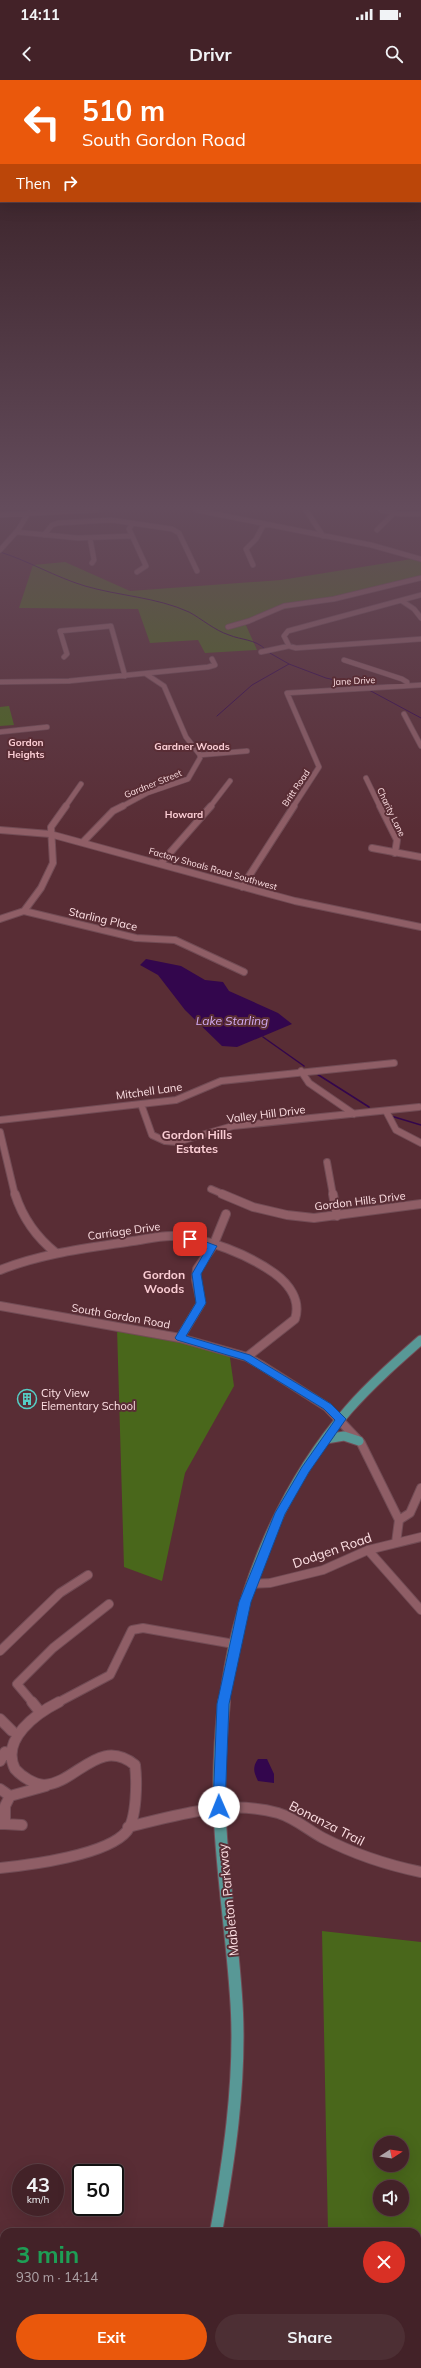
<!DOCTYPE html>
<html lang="en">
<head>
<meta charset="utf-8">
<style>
	:root { --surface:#432228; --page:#4d2f34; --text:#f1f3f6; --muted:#afa4a8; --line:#5b3f45; --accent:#ea580c }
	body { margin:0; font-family:Mulish,sans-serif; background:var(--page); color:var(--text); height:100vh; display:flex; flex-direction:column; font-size:15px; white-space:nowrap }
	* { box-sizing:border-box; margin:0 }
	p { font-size:13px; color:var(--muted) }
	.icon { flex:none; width:22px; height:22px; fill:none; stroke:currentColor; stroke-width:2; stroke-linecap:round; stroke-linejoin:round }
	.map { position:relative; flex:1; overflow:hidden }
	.drawer { position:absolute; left:0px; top:2148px; width:421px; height:140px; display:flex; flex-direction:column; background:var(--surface); border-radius:12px 12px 0 0; box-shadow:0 4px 16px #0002,0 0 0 1px var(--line) }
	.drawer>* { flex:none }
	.top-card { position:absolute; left:0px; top:0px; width:421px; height:122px; box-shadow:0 4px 16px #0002,0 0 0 1px var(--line); background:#ea580c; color:#fff; overflow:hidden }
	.needle { width:26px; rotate:78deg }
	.buttons { position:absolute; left:373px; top:2056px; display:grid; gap:8px }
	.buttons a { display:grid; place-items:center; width:36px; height:36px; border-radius:50%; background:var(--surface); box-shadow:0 4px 16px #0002,0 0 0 1px var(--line); font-size:20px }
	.speed { position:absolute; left:12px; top:2084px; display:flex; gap:8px; font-size:20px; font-weight:700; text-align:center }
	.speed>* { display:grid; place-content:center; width:52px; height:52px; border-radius:50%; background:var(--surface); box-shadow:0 4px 16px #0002,0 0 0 1px var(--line); line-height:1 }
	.speed small { font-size:10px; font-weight:400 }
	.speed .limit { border:2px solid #111; border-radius:6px; background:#fff; color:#111 }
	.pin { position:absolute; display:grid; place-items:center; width:34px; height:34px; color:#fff; margin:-17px; border-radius:8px; box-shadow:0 2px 6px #0006 }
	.me { position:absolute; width:44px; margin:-22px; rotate:359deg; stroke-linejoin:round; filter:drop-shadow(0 0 3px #0008) }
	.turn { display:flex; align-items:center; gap:14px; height:84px; padding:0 16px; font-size:18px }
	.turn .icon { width:52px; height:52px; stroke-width:2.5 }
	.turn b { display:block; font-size:28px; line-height:34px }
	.then { display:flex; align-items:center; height:38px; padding:0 16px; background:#0003; gap:8px; font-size:15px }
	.round { display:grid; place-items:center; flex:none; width:42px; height:42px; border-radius:21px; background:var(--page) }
	.headline { display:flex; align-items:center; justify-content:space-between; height:68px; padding:0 16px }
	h1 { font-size:24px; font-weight:700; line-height:30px; color:#1e9e55 }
	.cta { display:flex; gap:8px; margin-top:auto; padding:8px 16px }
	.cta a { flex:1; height:46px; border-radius:24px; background:var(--accent); color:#fff; font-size:16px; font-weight:700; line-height:46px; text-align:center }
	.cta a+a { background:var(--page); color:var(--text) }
	.status { display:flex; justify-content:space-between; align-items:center; height:28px; padding:0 20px; background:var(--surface); direction:ltr }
	.status svg { height:11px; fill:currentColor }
	header { display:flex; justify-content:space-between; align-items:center; height:52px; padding:0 16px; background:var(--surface); font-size:18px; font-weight:700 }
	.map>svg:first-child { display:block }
	.green { fill:#49671b; fill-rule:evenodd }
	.water { fill:#33064d }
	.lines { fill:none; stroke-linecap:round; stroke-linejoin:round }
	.stream-far1 { stroke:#33064d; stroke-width:1 }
	.stream { stroke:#33064d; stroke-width:1.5 }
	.minor-far3-casing { stroke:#724c55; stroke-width:6 }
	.minor-far2-casing { stroke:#724c55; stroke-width:8 }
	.minor-far1-casing { stroke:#724c55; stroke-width:10 }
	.minor-casing { stroke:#724c55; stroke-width:12 }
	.major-far1-casing { stroke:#724c55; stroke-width:11 }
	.major-casing { stroke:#724c55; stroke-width:14 }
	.minor-far3 { stroke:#8f5e66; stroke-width:4.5 }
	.minor-far2 { stroke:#8f5e66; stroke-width:6 }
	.minor-far1 { stroke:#8f5e66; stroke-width:8 }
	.minor { stroke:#8f5e66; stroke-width:10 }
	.major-far1 { stroke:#589896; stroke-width:9 }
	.major { stroke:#589896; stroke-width:12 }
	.route { fill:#1a73e8; stroke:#114b97 }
	.labels { text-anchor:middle; stroke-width:4; stroke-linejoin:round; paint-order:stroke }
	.far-street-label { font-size:9px; fill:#fee0e4; stroke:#592d35 }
	.far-neighbourhood-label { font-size:10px; font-weight:bold; fill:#fbcdd4; stroke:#592d35 }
	.street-label { font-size:11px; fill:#fee0e4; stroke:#592d35 }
	.poi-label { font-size:11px; fill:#fee0e4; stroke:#592d35; text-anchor:start }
	.water-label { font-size:12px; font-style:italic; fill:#d2acf4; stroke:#592d35 }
	.neighbourhood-label { font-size:12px; font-weight:bold; fill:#fbcdd4; stroke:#592d35 }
	.near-street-label { font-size:13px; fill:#fee0e4; stroke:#592d35 }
</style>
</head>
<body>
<div class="status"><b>14:11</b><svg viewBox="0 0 49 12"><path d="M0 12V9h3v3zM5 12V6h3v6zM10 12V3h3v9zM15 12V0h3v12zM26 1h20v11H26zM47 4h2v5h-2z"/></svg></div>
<header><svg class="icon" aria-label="back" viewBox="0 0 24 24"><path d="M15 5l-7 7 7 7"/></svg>Drivr<svg class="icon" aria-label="search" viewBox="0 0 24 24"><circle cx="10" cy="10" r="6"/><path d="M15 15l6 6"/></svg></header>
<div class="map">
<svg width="421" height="2288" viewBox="0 0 421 2288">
	<rect width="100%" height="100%" fill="#592d35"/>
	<path class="green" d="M418,478l3,1v21l-140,30 -36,13 12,27 -52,3 -7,-13 -48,3 -12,-34 -119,-1 14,-43 32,-3 65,29 151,-11z
		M9,626l5,19 -14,1v-19z
		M117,1248l112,23 5,35 -49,87 -23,108 -38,-14z
		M322,1851l99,11v420l-4,-5v-125h-89zM380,2063h22v22h-22zM380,2107h22v22h-22z"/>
	<path class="water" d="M146,879l35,7 24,14 18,2 6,9 49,22 14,11 -55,23 -15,-1 -37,-36 -27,-35 -18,-10z
		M258,1679h9l7,15v9l-16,-2c-4,-8 -6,-14 0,-22z"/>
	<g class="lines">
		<path class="stream-far1" d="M0,472c29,9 55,25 85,34 34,10 71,11 104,26 13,7 25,18 40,23 12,5 26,4 36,14
			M268,572l21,12
			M369,610l52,28
			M217,636l35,-31 37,-21 37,14 35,8"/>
		<path class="stream" d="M263,957l41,29
			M317,994l52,33
			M391,1036l30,9"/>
		<defs>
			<path id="minor-far3" d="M196,430l175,35 50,14
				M306,430l17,26
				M381,430l19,4h21
				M0,435l97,-5
				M132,444l-3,5 17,37 -9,6
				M377,450l16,-16
				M16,452l62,6 53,-2
				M44,455l8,-10 6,-2 53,-3 61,9 7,4 18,38
				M90,458l4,22 -2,3
				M0,470l18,-20 11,-18
				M253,485l-7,-16 10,-10 8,-15
				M402,521l12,8 7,9
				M228,547l21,-6 35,-15 50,-7 87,-21
				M289,566l-5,-10 4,-5 133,-36
				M261,572l28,-6 7,2 125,-9
				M64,577l3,-3 -7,-23 51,-5 14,50
				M344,580l58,19 5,3v4
				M0,602l69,-1 139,-14 7,-2 -3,-6
				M404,634l17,32
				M0,652l47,-5
				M200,675l47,-4
				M366,698l14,29
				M65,727l16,-23
				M121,727l26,-14 41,-14 12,-21v-3l-14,-18 -22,-51 -18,-12
				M210,727l20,-26
				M293,727l26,-40 -32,-74 134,-8"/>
			<path id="minor-far2" d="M380,726l17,34 -2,13
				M0,750l50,4 245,67 126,26
				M83,762l30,-31 10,-5
				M372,768l49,9
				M161,783l50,-57
				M242,807l52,-81
				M24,831l112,27 39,2 69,32
				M0,839l24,-8 17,-23 12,-25 -2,-36 15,-21
				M301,991l8,12 45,31
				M141,1024l11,31 13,6 12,1 56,-16 186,-19
				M386,1031l10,19 25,13
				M0,1040l176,-20 45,-19 173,-18
				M0,1052l15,63
				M327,1082l6,33
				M211,1109l14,6"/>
			<path id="minor-far1" d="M15,1114c8,25 21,43 41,59
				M222,1114l31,13 34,8 27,3 107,-14
				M333,1114l4,22
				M0,1190c43,-17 88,-22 133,-29 14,-2 28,-6 42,-5 34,3 72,18 99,37 15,11 27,27 21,46l-48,38
				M0,1226l180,32 67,19 14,8 66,42 34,36 38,77 -3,23
				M180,1258l21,-35 -5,-23 1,-11 16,-23 13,-32
				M399,1440l11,-7 11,-25
				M368,1470l53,60
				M251,1504l19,-1 53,-13 45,-20 53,-13
				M0,1571l60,-58 28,-18
				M33,1623l-16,-19 36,-36 56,-44
				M57,1623l53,-28 22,-45 11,-2 91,16"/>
			<path id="minor" d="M32,1622l8,10
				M0,1639l12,12
				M0,1681l5,-9
				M0,1709l10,7 36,-10
				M0,1744h5v-18l5,-10
				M5,1744l17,1
				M128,1747c49,-12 100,-28 150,-14 17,5 30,17 45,25 31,16 64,27 98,34
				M0,1788c30,-3 108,-13 127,-37 10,-13 10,-50 8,-66 -36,-29 -58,18 -91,20 -10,-1 -22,-8 -29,-16 -15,-30 22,-56 44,-67
				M0,2254l4,-3
				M366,2284l3,4"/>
			<path id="major-far1" d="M326,1359l18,-3 15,5
				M224,1623c11,-104 56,-215 125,-294 22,-25 47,-47 72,-69"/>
			<path id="major" d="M216,2152c13,-72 24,-146 21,-219 -3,-65 -14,-129 -17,-193 -2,-40 0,-79 4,-118
				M178,2288l1,-4"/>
		</defs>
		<use href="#minor-far3" class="minor-far3-casing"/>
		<use href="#minor-far2" class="minor-far2-casing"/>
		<use href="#minor-far1" class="minor-far1-casing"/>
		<use href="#minor" class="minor-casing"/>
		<use href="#major-far1" class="major-far1-casing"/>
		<use href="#major" class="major-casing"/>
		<use href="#minor-far3" class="minor-far3"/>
		<use href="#minor-far2" class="minor-far2"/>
		<use href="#minor-far1" class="minor-far1"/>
		<use href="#minor" class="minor"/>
		<use href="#major-far1" class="major-far1"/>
		<use href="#major" class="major"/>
	</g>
	<linearGradient id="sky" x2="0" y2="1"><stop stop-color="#31191d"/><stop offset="0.57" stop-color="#644c5c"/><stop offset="1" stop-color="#644c5c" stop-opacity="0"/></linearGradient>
	<rect width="421" height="750" fill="url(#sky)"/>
	<path class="route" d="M190,1156l27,10 -16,28 5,29 -20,33 64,19 81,49 15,15 -37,53 -24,42 -34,88 -22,102 -4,103 -2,4h-8l-2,-4 4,-103 22,-102 36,-89 27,-46 33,-47 -11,-11 -80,-49 -67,-20 -2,-2 21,-35 -4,-29 15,-26 -20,-7v-4z"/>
	<defs>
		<symbol id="building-ring" viewBox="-11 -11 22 22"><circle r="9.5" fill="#592d35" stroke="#55cec5" stroke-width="1.5"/><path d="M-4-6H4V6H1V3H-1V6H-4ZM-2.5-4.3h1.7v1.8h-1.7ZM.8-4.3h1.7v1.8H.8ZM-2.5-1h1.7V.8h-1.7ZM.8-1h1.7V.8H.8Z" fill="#55cec5"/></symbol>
	</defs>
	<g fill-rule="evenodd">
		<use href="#building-ring" x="16" y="1308" width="22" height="22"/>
	</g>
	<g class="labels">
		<g class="far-street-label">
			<text transform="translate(354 601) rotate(-3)" y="3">Jane Drive</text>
			<text transform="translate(153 704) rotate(-22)" y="3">Gardner Street</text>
			<text transform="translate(296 708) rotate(-56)" y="3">Britt Road</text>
			<text transform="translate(391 732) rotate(64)" y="3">Charity Lane</text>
			<text transform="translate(213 789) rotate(16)" y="3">Factory Shoals Road Southwest</text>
		</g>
		<g class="far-neighbourhood-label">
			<text x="26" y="666">Gordon<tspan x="26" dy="12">Heights</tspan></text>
			<text x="192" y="670">Gardner Woods</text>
			<text x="184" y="738">Howard</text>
		</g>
		<g class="street-label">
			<text transform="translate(103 839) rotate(13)" y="4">Starling Place</text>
			<text transform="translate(149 1011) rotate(-8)" y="4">Mitchell Lane</text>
			<text transform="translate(266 1034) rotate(-7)" y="4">Valley Hill Drive</text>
			<text transform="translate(360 1121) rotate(-7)" y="4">Gordon Hills Drive</text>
			<text transform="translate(124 1151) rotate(-8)" y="4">Carriage Drive</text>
			<text transform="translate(121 1236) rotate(10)" y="4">South Gordon Road</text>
		</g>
		<g class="poi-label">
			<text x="41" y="1317">City View<tspan x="41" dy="13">Elementary School</tspan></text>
		</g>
		<g class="water-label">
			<text x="232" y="945">Lake Starling</text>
		</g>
		<g class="neighbourhood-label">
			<text x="197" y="1059">Gordon Hills<tspan x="197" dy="14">Estates</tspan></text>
			<text x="164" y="1199">Gordon<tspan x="164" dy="14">Woods</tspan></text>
		</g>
		<g class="near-street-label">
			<text transform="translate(332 1470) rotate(-19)" y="5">Dodgen Road</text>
			<text transform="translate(327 1743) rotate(27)" y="5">Bonanza Trail</text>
			<text transform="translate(228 1820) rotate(-96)" y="5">Mableton Parkway</text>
		</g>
	</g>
</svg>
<div class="buttons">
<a><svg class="needle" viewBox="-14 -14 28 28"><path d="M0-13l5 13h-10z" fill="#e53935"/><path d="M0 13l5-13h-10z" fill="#afa4a8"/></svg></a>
<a><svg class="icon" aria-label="sound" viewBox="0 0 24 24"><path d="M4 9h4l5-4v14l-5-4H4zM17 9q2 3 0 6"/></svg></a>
</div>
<div class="speed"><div>43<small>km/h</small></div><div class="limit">50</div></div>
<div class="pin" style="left:190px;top:1159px;background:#d93025"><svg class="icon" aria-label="arrive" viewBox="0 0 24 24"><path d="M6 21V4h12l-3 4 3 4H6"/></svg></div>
<svg class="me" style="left:219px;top:1727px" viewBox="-20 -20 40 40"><circle r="19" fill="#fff"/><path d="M0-13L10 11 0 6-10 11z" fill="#1a73e8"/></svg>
<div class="top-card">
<div class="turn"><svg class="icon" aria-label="left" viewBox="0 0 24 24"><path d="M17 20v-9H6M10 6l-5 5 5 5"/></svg><div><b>510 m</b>South Gordon Road</div></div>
<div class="then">Then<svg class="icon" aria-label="right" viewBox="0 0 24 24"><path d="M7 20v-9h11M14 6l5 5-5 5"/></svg></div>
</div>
<section class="drawer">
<div class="headline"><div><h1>3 min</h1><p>930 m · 14:14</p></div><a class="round" style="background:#d93025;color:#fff"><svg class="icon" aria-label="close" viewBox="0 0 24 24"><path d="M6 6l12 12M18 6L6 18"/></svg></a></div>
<div class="cta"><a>Exit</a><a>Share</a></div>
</section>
</div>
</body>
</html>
